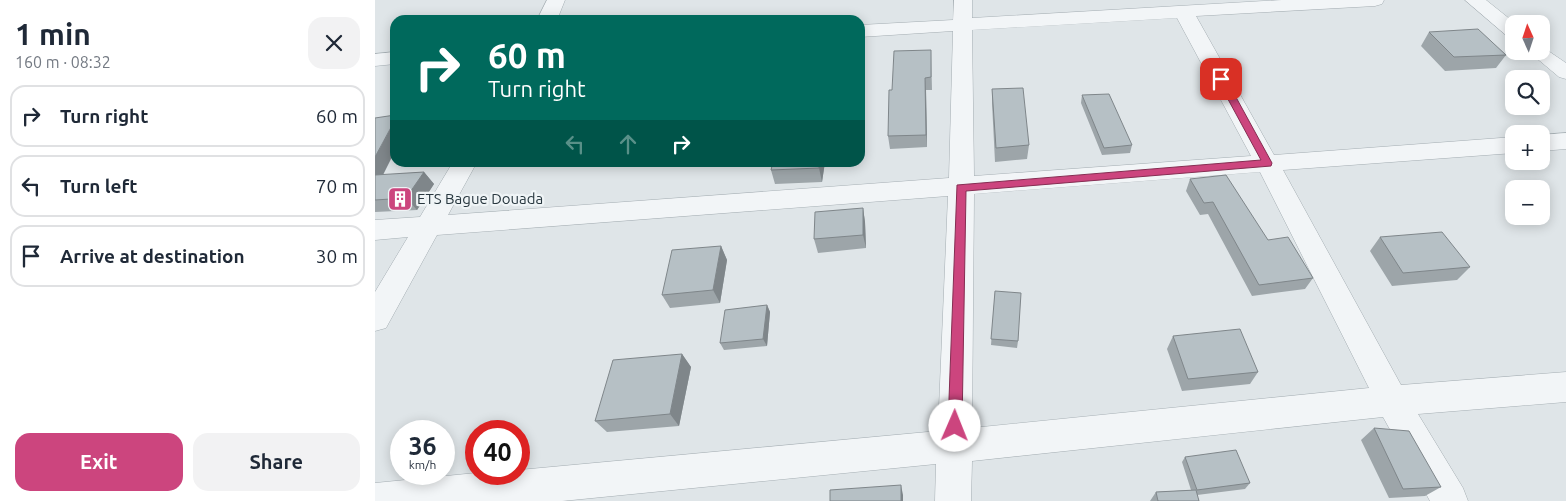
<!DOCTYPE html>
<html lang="en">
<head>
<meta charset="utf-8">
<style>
	:root { --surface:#fff; --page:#f2f2f3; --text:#1f2937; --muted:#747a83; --line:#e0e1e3; --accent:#cc457e }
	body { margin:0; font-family:Ubuntu,sans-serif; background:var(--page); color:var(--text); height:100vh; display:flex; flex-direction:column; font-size:19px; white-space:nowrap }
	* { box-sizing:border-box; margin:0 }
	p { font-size:16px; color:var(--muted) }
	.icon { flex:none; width:28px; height:28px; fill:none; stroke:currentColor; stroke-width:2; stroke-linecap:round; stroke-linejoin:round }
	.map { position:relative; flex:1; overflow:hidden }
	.details { display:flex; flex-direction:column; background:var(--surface); width:375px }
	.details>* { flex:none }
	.top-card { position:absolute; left:15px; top:15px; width:475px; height:152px; border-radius:15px; box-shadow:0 2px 12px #0003; background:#00695c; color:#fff; overflow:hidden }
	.needle { width:32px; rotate:357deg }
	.tools { position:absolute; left:1130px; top:15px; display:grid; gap:10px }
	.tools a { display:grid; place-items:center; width:45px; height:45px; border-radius:10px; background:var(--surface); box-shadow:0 2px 12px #0003; font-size:25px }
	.speed { position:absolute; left:15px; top:420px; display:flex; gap:10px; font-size:25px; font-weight:700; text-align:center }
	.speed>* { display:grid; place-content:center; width:65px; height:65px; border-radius:50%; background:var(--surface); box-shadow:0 2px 12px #0003; line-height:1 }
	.speed small { font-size:12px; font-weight:400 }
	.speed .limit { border:8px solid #d22; background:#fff; color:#111 }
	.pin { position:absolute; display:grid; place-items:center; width:42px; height:42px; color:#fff; margin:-21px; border-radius:10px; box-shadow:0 2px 8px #0006 }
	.me { position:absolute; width:55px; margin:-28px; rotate:1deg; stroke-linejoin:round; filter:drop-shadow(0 0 4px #0008) }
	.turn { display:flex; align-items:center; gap:18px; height:105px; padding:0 15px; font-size:22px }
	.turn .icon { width:65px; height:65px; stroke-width:2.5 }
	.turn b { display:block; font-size:35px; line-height:42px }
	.lanes { display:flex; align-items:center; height:48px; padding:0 15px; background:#0003; justify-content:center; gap:25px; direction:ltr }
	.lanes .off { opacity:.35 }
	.round { display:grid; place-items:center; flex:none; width:52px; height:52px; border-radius:15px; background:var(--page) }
	.overview { display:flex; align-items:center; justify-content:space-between; height:85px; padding:0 15px }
	h1 { font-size:30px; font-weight:700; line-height:38px }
	.primary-button { display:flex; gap:10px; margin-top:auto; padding:10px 15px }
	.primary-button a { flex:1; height:58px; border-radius:15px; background:var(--accent); color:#fff; font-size:20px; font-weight:700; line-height:58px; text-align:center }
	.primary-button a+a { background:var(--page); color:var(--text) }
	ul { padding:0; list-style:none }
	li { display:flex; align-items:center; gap:15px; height:62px; margin:0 10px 8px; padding:0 5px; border:2px solid var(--line); border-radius:15px }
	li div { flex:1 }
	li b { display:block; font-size:19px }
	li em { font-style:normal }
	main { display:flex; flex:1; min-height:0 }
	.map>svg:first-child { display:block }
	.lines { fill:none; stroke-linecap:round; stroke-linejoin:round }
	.minor-casing { stroke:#a4adb2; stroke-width:1 }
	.minor { fill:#f2f5f7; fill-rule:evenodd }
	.wall { fill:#9da5a9 }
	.shaded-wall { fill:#7f868a }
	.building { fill:#b6c0c5; stroke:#7f868a }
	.route { fill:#cc457e; stroke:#852d52 }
	.labels { text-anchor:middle; stroke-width:4.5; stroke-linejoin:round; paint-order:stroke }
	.poi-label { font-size:15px; fill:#28373f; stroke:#eff4f6; text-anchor:start }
</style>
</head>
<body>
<main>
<section class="details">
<div class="overview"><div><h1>1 min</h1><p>160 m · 08:32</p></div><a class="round"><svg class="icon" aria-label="close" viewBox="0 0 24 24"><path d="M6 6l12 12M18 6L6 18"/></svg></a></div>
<ul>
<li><svg class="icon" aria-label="right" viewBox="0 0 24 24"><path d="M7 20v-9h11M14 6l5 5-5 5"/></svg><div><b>Turn right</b></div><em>60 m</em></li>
<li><svg class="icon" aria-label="left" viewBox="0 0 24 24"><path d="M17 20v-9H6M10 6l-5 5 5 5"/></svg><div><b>Turn left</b></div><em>70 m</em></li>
<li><svg class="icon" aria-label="arrive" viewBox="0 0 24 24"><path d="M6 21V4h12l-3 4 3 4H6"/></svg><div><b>Arrive at destination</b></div><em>30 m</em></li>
</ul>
<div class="primary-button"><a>Exit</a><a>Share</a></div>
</section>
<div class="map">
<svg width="1191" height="501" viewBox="0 0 1191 501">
	<rect width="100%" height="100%" fill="#dfe5e8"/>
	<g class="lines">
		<defs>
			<path id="minor" d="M172,0h18l-8,20h-20z
				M579,0h18v18l310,-18h102l-2,4 -7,2 -179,10 78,139 240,-18v16l-231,17 118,215 165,-13v30l-148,12 45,74 5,13h-38l-47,-84 -411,44 -1,40h-36l1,-37 -374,37h-187v-18l101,-10 43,1v-4l419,-39 10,-235 -511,39 -51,93 -11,3v-39l33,-55 -33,3v-20l45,-3 33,-55h24l-29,53 501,-37 4,-147 -93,6v-12l93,-5zM802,18l74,138 -277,20 -2,-146zM885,172l109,216 -397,40 2,-234z
				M1090,0h21l30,24h-2v14l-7,-2z
				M1166,46l25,17v16l-7,-2 -31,-26h13z
				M20,52v12l-20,2v-12z
				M1191,133v16l-25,2v-16z"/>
		</defs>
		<use href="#minor" class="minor-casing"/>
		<use href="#minor" class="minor"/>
	</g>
	<path class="wall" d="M1054,32l77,23 -10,13 -51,3 -24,-25z
		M556,50l1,40h-6l1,57 -37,2 -2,-13 4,-46z
		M617,89l37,56 -2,14 -32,3 -3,-59z
		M707,95l50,50 -2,8 -28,2 -21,-52z
		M0,118l8,57 41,-3 10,12 -17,26 -42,2z
		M398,162h52l-3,20 -47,2 -4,-14z
		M815,179l78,61 45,38 -8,11 -53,7 -44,-82 -8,1 -14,-24z
		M488,208l2,14 1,26 -48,5 -4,-14z
		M1005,237l90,30 -13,13 -65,6 -22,-35z
		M346,246l6,14 -7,43 -50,5 -8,-13z
		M620,291l23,50 -1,7 -26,-3z
		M392,305l3,7 -3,34 -43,4 -4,-7z
		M798,336l85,36 -8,12 -68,7 -15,-42z
		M307,354l9,13 -12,59 -72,6 -12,-11z
		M999,428l67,59 -16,9 -36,2 -28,-58z
		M810,457l65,26 -5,6 -48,6 2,6h-49l6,-9 35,-2 -9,-28z"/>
	<path class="shaded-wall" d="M550,78l1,12 1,57 -1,-12z
		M20,120v31l-18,36 -2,-2v-28z
		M444,162h6l-3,20 -3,-14z
		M49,172l10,12 -17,26 -11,-12z
		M488,208l2,14 1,26 -3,-13z
		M346,246l6,14 -7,43 -7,-13z
		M392,305l3,7 -3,34 -4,-7z
		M307,354l9,13 -12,59 -9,-12z
		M526,485l2,10v6h-2z"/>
	<path class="building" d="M1103,29l28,26 -52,2 -25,-25z
		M556,50v27l-6,1 1,57 -38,1 1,-46h3l2,-39z
		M648,88l6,57 -33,3 -4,-59z
		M734,94l23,51 -28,3 -22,-53z
		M20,115v5l-20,37v-39z
		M398,162h46v6l-48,2z
		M49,172l-18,26 -31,2v-25z
		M851,175l42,65 20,-3 25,41 -54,7 -46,-83 -9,1 -14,-24z
		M488,208v27l-49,4 1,-27z
		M1067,232l28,35 -67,6 -23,-36z
		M346,246l-8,44 -51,5 10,-45z
		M620,291l26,2 -3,48 -27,-2z
		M392,305l-4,34 -43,4 5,-33z
		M865,329l18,43 -70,7 -15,-43z
		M307,354l-12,60 -75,7 18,-61z
		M999,428l35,3 32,56 -38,2z
		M861,450l14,33 -53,7 -12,-33z
		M526,485v16h-71v-11z
		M821,490l3,11h-41l-2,-9z"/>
	<path class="route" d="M846,76l5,3 46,84 -1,3 -305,25 -4,235 -2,5 -5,1 -5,-1 -2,-5 9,-241 304,-25 -44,-81z"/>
	<defs>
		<symbol id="building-square" viewBox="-11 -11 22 22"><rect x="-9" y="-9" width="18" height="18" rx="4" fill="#cc457e" stroke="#eff4f6"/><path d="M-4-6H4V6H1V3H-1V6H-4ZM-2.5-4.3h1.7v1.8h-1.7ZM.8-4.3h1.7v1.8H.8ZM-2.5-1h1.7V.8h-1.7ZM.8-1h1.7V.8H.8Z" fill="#fff"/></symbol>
	</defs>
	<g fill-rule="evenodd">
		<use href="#building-square" x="11" y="185" width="28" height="28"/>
	</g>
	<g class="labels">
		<g class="poi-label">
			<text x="42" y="204">ETS Bague Douada</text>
		</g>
	</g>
</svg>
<div class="tools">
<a><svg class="needle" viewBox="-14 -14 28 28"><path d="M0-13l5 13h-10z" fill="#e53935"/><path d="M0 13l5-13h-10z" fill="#747a83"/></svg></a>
<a><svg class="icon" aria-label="search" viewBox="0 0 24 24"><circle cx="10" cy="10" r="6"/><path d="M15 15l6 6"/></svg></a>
<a>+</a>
<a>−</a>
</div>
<div class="speed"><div>36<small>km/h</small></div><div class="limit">40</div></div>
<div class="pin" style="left:846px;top:79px;background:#d93025"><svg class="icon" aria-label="arrive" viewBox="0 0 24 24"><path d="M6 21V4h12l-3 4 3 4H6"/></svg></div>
<svg class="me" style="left:580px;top:426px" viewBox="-20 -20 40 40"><circle r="19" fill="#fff"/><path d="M0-13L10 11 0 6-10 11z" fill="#cc457e"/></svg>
<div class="top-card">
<div class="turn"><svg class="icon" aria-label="right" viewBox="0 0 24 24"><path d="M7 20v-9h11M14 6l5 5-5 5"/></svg><div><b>60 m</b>Turn right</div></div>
<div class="lanes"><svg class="icon off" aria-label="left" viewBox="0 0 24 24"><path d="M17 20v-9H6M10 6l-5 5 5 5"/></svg><svg class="icon off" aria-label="ahead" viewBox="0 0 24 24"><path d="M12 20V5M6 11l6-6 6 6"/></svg><svg class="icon" aria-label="right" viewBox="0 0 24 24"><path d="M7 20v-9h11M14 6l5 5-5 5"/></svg></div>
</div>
</div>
</main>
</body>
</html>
